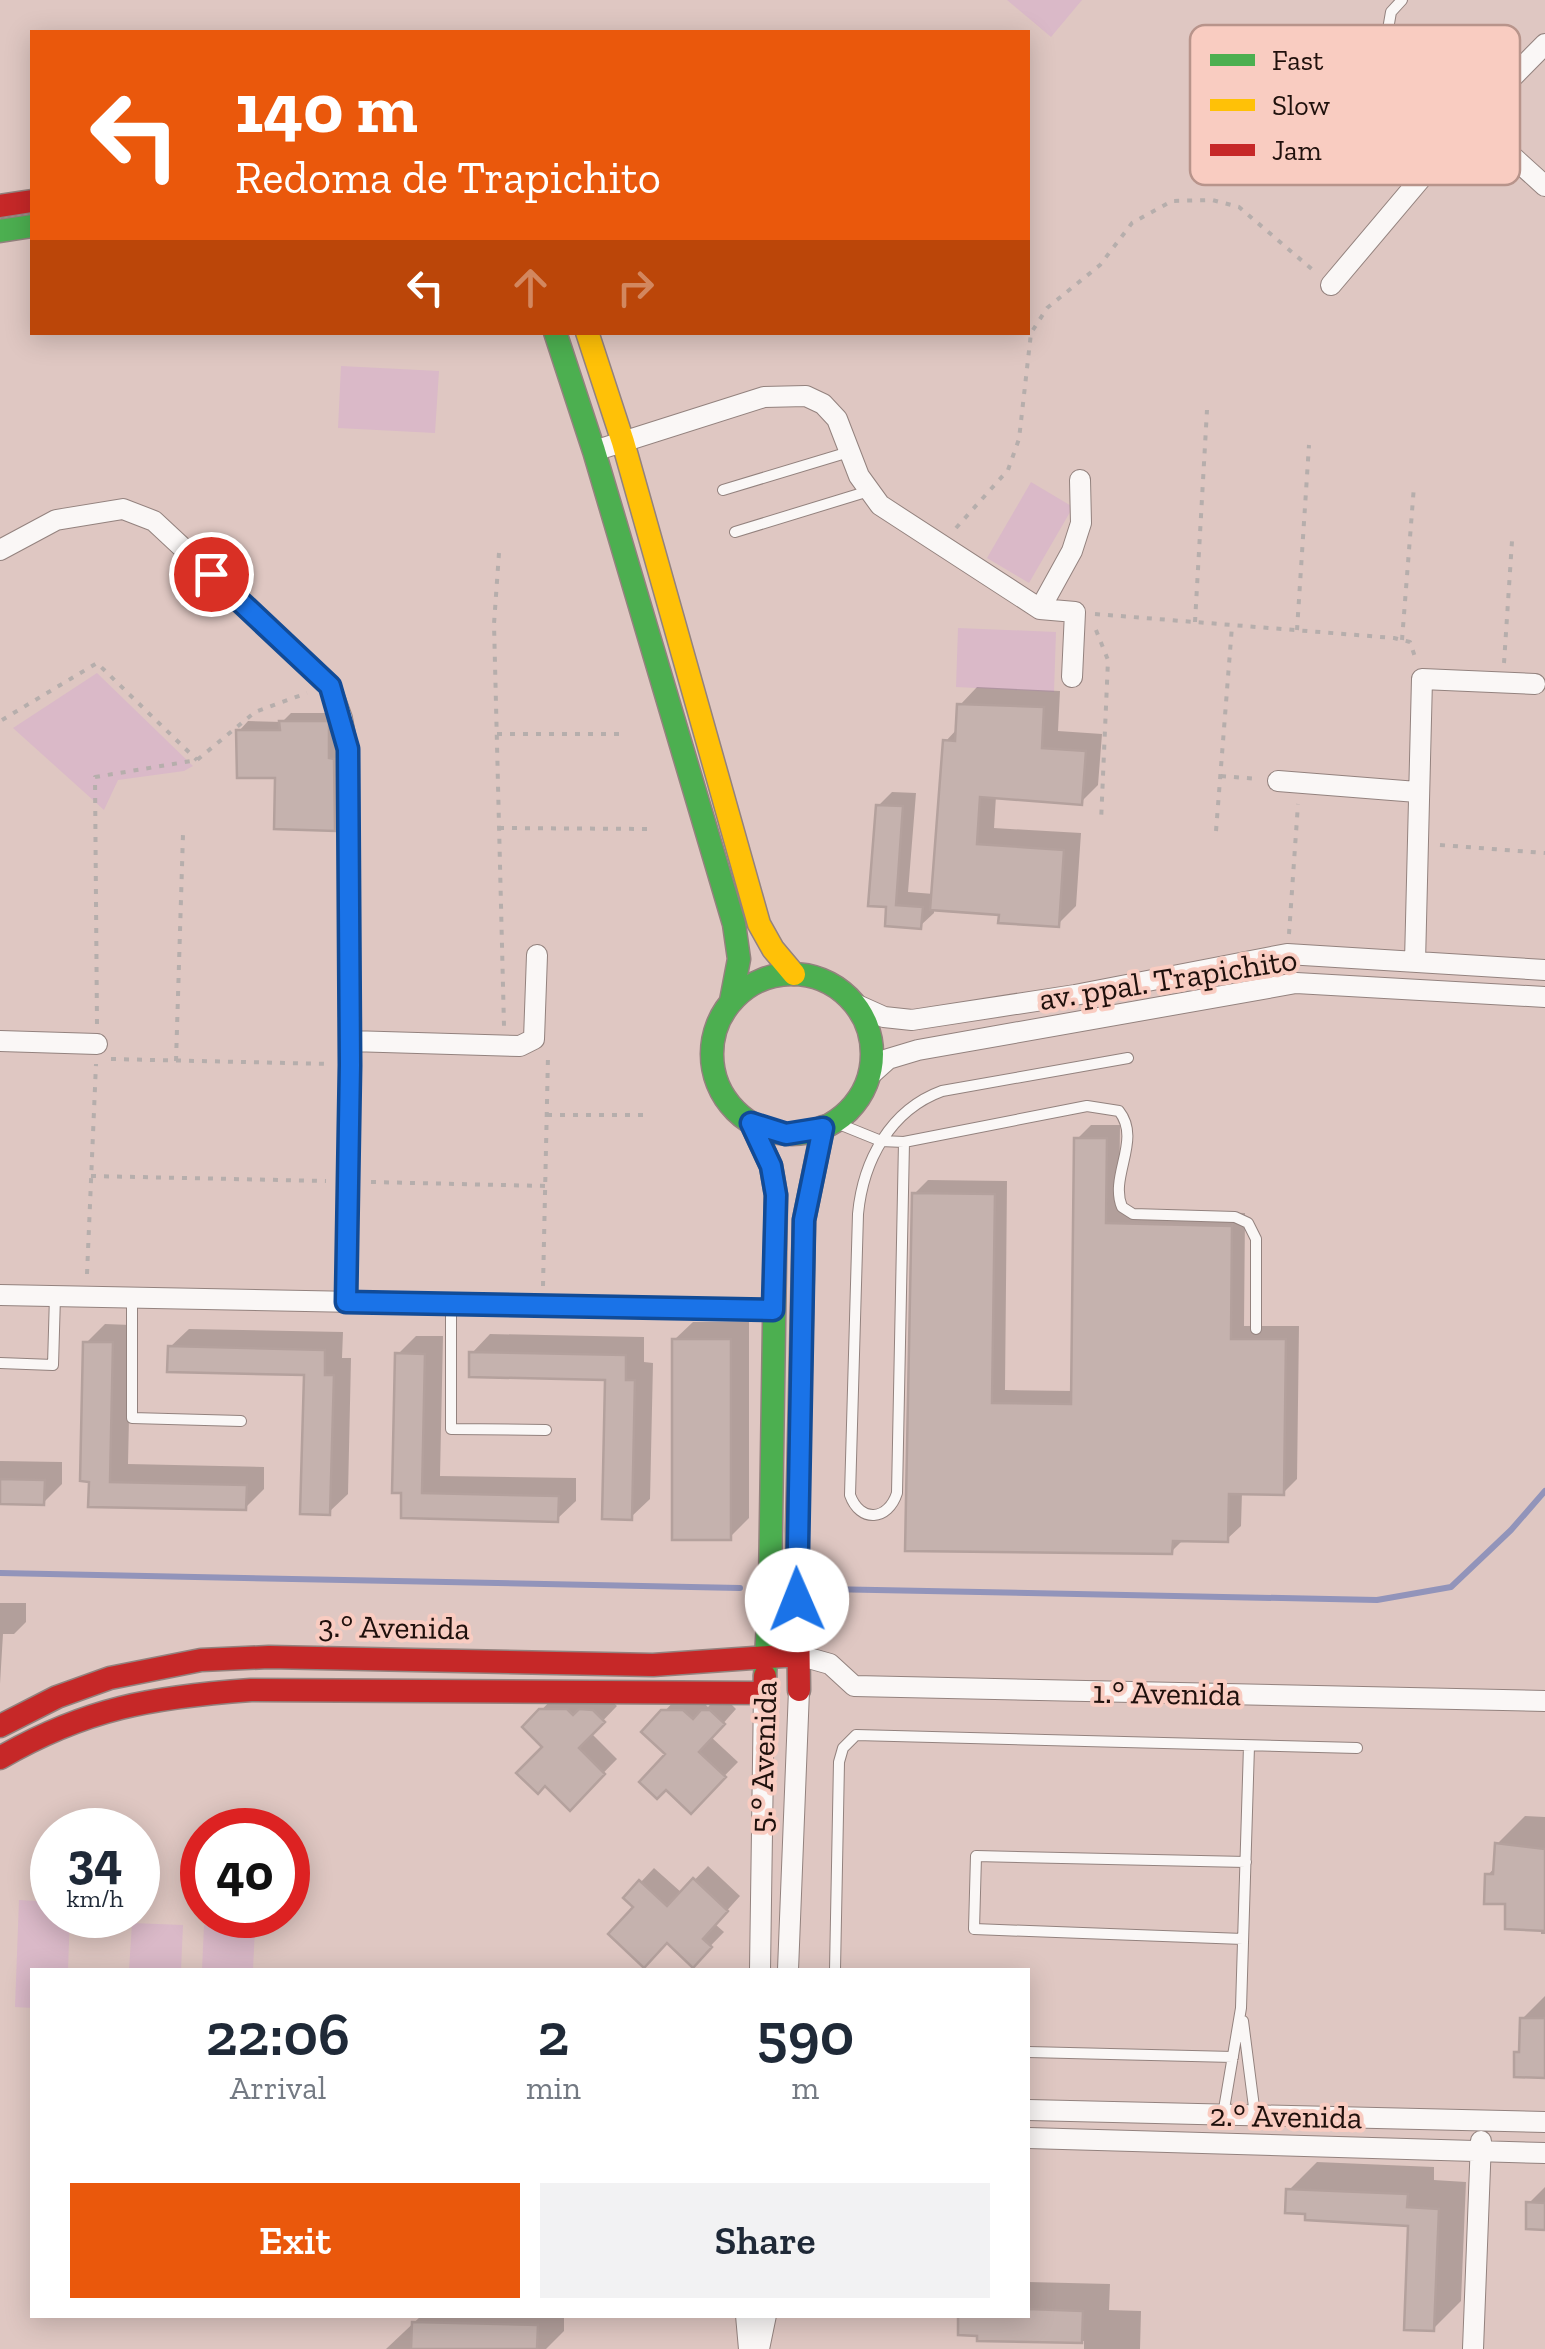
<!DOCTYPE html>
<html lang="en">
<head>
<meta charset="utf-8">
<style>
	:root { --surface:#fff; --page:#f2f2f3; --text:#1f2937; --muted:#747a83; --accent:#ea580c }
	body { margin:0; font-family:"Zilla Slab",serif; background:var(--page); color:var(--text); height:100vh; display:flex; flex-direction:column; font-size:38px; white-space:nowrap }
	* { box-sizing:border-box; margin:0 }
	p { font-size:32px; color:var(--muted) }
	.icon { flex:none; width:55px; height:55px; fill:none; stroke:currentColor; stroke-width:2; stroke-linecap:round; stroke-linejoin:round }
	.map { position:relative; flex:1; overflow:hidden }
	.panel { position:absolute; left:30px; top:1968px; width:1000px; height:350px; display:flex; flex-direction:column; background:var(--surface); border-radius:0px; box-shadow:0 5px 25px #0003 }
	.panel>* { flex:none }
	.banner { position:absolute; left:30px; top:30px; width:1000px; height:305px; border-radius:0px; box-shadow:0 5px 25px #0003; background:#ea580c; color:#fff; overflow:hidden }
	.speed { position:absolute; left:30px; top:1808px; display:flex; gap:20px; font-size:50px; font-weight:700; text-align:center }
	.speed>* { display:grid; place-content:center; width:130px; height:130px; border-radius:50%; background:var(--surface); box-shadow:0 5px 25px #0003; line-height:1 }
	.speed small { font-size:25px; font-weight:400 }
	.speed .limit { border:15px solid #d22; background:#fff; color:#111 }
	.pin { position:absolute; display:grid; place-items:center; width:85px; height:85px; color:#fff; margin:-42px; border:5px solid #fff; border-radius:50%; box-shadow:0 2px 10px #0007 }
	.me { position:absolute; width:110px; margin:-55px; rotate:359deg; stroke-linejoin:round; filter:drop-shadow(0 0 8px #0008) }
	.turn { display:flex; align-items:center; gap:35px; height:210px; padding:0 40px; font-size:45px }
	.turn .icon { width:130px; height:130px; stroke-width:2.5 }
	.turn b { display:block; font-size:70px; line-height:85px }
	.lanes { display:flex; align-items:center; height:95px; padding:0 40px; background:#0003; justify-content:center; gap:50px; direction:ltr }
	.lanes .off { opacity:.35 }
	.eta { display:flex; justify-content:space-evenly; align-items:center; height:170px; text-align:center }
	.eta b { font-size:60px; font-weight:600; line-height:70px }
	.action { display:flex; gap:20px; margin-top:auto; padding:20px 40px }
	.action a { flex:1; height:115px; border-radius:0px; background:var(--accent); color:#fff; font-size:40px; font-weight:600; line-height:115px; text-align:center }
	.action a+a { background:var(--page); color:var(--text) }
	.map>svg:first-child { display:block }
	.green { fill:#dab9c8 }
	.shadow { fill:#0003 }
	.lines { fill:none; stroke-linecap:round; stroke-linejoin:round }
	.stream { stroke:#9294ba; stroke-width:6 }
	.building { fill:#c5b2ae; stroke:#b4a19d; stroke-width:2.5 }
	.lane-casing { stroke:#93827e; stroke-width:12 }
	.street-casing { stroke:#93827e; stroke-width:22 }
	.fast-casing { stroke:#93827e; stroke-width:25 }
	.slow-casing { stroke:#93827e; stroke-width:25 }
	.jam-casing { stroke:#93827e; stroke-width:25 }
	.path { stroke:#b6aeac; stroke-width:4; stroke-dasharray:5 8; stroke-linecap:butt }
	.lane { stroke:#faf7f6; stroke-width:10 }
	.street { stroke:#faf7f6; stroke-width:20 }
	.fast { stroke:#4caf50; stroke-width:22 }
	.slow { stroke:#ffc107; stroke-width:22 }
	.jam { stroke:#c62828; stroke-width:22 }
	.route-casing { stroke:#114b97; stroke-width:25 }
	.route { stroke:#1a73e8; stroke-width:18 }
	.labels { text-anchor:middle; stroke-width:8; stroke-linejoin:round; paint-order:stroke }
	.street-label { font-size:32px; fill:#1f100c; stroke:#f9ccc1 }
	.key { fill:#f9ccc1; stroke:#b8948b; stroke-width:2.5 }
	.key-label { font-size:28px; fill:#1f100c }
</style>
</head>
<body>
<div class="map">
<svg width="1545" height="2349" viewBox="0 0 1545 2349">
	<rect width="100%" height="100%" fill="#dfc7c2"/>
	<path class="green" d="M1007,0h75l-31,37z
		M341,366l98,5 -4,62 -97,-5z
		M1031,482l42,25 -44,76 -42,-25z
		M958,628l98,4 -2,60 -98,-5z
		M97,673l96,93 -9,5 -66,9 -14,30 -91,-82z
		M19,1900l33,2v13h18l-2,55h-36v38l-17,-1z
		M132,1923l51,2 -2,45h-52z
		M204,1925l51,2 -2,43h-51z"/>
	<path class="shadow" d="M977,687l83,4 -2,40 44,3 -4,51 -17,17 -85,-6 -2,32 87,5 -5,73 -18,18 -56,-12 -68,-4v5l-14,13 -32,-2 -10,-118 14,-14 24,1 -8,99 26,2 11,-152 13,-14 2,-23z
		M291,713h46v37h6v70l-9,9 -56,-54 -39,-44 9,-10 34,1z
		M1091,1125h29l-1,85 126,3 -1,113h55l-2,153 -14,14 -41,-1 -1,34 -14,13h-43l-13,13 -264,-4 7,-354 14,-14 79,1 -2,209 69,1 3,-252z
		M693,1322h56v196l-19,19 -56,-197z
		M105,1324l26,1 -3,139 136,3v22l-19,19 -154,-4 -5,-161z
		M189,1329l154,3 -1,26h9l-3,136 -19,18 -23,-139 -136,-26z
		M490,1334l154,3v25l9,1 -3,136 -19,18 -23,-139 -136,-25z
		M416,1336h27l-3,140 136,2v23l-19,18 -154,-3 -5,-162z
		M0,1461l62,1v22l-19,19 -43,-1z
		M0,1603h26v19l-12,12h-11l-3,50z
		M555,1696l52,1 10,9 -26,27 26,26 -47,48 -25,-60 -20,-20z
		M678,1697h20l10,10 9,-10h7l12,12 -25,28 27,25 -47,48 -23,-56 -23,-22z
		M1525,1816l20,1v117h-4v-6l-33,-26 -20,-27 8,-9 1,-22z
		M708,1866l32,30 -25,28 9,8 -31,32 -67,-66 28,-30 28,25z
		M1545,1996v79l-28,-22 5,-5v-29z
		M1317,2162l117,5v13l32,2 -5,119 -28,28 -22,-106 -122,-33z
		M1545,2187v40l-16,-24z
		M1028,2282l82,2 -1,26 32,1 -1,38h-56v-8l-105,-3 -18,-23h67z
		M422,2315h142v16l-18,18h-160z"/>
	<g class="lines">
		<path class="stream" d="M0,1573l740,15
			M824,1589l553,11 74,-13 60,-57 34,-39"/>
	</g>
	<path class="building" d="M957,704l87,3 -2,41 44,3 -4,54 -102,-8 -3,47 87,6 -5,77 -61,-4 1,-8 -69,-5 13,-170 12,1z
		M279,721h50v37l5,1 1,72 -61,-2 1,-51h-38l-1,-48h44z
		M876,805l27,1 -7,99 27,2 -2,22 -36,-3 1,-19 -18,-1z
		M1074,1138h33l-1,85 126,3 -1,113h55l-2,156 -55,-1 -1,48 -55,-1 -1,13 -267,-3 7,-358 83,1 -3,209 79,1z
		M672,1339h59v201h-59z
		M83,1342h30l-3,140 137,3 -1,25 -158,-3 1,-25 -9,-1z
		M168,1346l157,4v25h9l-4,140 -30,-1 4,-139 -137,-3z
		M469,1352l157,3v25h9l-3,140 -30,-1 3,-139 -136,-3z
		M395,1353l30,1 -3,139 137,3 -1,26 -157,-4v-25h-9z
		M0,1479l45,1 -1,25 -44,-1z
		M539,1709h28l6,6 6,-6 14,1 12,12 -26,26 26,26 -35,37 -25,-25 -7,8 -22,-21 26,-26 -20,-20z
		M661,1710h22l10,9 8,-9h9l15,14 -26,28 27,25 -35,37 -25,-24 -9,9 -18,-17 26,-28 -24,-22z
		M1495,1843l50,6v82l-40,-2v-25h-21l1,-30h8z
		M693,1878l35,33 -25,28 9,8 -19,21 -26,-25 -23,25 -36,-34 25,-27 -10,-9 16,-18 28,26z
		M1520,2018h25v60l-31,-1v-25h5z
		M1286,2189l122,5 -1,13 32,2 -5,122 -30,-1 4,-104 -103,-6v-6l-20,-1z
		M1526,2202l19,1v27l-19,-1z
		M1028,2309l55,2 -1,32 -105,-2v-5l-19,-1v-20h70z
		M412,2322l126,3 -1,24h-126z"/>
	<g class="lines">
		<defs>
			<path id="lane" d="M1402,0l-11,12 -4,23 84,84
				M723,490l126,-38
				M735,532l134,-41
				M834,1122l47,19 23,1 183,-36 32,5c23,29 -10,65 3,96l11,7 102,3 13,6 8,16v90
				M904,1142l-7,351c-9,28 -37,30 -47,2l8,-281c5,-53 32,-104 84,-123l186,-33
				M132,1298v120l109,3
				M451,1304v125l95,1
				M0,1363l53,2 2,-69
				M1243,1939l-269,-10 2,-73 270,6
				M835,1970l4,-208 4,-14 13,-13 501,13
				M1243,2021l12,94
				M1028,2052l205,5
				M1223,2115l18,-107 8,-262"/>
			<path id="street" d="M1471,119l74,67
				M1331,285l140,-166 74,-75
				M594,451l170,-54 42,-1 17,8 14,15 22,57 21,29 160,104 35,3 -3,65
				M0,550l56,-30 67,-11 31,12 176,164 12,33 6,31 2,292 -4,261
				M1040,609l32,-58 9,-28 -1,-43
				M1278,781l139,11
				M1415,962l7,-283 113,5
				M855,1004l29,13 28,3 163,-25 212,-41 258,16
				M0,1041l97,3
				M350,1041l170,5 14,-7 3,-84
				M869,1076l19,-17 30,-9 378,-67 249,14
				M0,1295l773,15
				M798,1655l32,9 24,22 691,15
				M760,1970l4,-277
				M788,1970l11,-280
				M1028,2110l517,12
				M1028,2138l517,15
				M746,2315l3,34
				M759,2349l7,-34
				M1473,2349l8,-208"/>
			<path id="fast" d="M0,231l32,-5
				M555,332l39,119 140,473 5,35 -8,42
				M712 1054a80 80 0 1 1 160 0a80 80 0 1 1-160 0Z
				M751,1123l20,43 5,29 -6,392 -5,89"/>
			<path id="slow" d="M587,332l36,110 136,482 14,25 21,25"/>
			<path id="jam" d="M0,206l32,-5
				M799,1690l-2,-160 7,-310 19,-93
				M0,1726l57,-29 53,-19 91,-18 68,-3 384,8 145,-10
				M0,1758c86,-50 153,-61 251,-68l513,3 1,-17"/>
		</defs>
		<use href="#lane" class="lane-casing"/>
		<use href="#street" class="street-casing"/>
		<use href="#fast" class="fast-casing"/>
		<use href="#slow" class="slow-casing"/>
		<use href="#jam" class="jam-casing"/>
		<path class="path" d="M956,528l52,-58 11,-31 12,-106 16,-25 53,-43 32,-42 40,-22 40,-1 27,7 75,64
			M499,553l-5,71 10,402
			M1095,614l299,24 16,4 6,18
			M1195,622l12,-212
			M1096,630l12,30 -7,162
			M1297,630l12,-185
			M1402,640l12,-154
			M1504,663l8,-122
			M2,720l95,-57 100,97
			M497,734h129
			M1221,776l38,3
			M499,828l151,1
			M1216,831l16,-205
			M1440,845l105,8
			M1289,934l9,-130
			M97,1024l-2,-247 102,-17 58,-48 52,-19
			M111,1059l220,5
			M176,1061l7,-227
			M547,1115h102
			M91,1176l235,5
			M371,1182l175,4
			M87,1274l9,-210
			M543,1286l5,-230"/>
		<use href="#lane" class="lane"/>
		<use href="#street" class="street"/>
		<use href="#fast" class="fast"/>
		<use href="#slow" class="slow"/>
		<use href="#jam" class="jam"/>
	</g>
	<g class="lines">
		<defs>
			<path id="route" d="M211,574l119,112 18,63 2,316 -4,237 427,8 3,-115 -5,-29 -20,-43 35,11 37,-6 -19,92 -7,380"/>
		</defs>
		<use href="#route" class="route-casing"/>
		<use href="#route" class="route"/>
	</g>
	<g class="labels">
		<g class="street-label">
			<text transform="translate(1168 979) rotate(-9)" y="11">av. ppal. Trapichito</text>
			<text transform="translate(394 1627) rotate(1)" y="11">3.° Avenida</text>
			<text transform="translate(1167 1693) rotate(1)" y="11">1.° Avenida</text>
			<text transform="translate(763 1757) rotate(-88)" y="11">5.° Avenida</text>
			<text transform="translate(1286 2116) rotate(1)" y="11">2.° Avenida</text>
		</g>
	</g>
	<rect x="1190" y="25" width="330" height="160" rx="15" class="key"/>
	<rect x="1210" y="54" width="45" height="12" fill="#4caf50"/>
	<rect x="1210" y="99" width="45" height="12" fill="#ffc107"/>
	<rect x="1210" y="144" width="45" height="12" fill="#c62828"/>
	<g class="key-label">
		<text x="1272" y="70">Fast</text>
		<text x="1272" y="115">Slow</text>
		<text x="1272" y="160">Jam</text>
	</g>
</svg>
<div class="speed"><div>34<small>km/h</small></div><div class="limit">40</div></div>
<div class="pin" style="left:211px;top:574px;background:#d93025"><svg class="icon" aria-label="arrive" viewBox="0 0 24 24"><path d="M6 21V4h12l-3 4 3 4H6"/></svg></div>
<svg class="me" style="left:797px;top:1600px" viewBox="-20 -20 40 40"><circle r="19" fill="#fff"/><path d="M0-13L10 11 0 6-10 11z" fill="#1a73e8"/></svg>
<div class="banner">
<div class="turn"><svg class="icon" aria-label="left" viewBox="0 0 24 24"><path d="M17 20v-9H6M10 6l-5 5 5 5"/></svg><div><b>140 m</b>Redoma de Trapichito</div></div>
<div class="lanes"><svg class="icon" aria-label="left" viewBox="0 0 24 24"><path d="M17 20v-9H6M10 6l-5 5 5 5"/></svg><svg class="icon off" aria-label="ahead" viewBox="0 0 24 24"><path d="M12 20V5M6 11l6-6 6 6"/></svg><svg class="icon off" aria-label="right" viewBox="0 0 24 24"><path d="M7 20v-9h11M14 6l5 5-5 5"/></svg></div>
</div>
<section class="panel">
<div class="eta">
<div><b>22:06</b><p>Arrival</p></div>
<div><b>2</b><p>min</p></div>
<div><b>590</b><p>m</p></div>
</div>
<div class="action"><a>Exit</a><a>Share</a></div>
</section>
</div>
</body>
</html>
